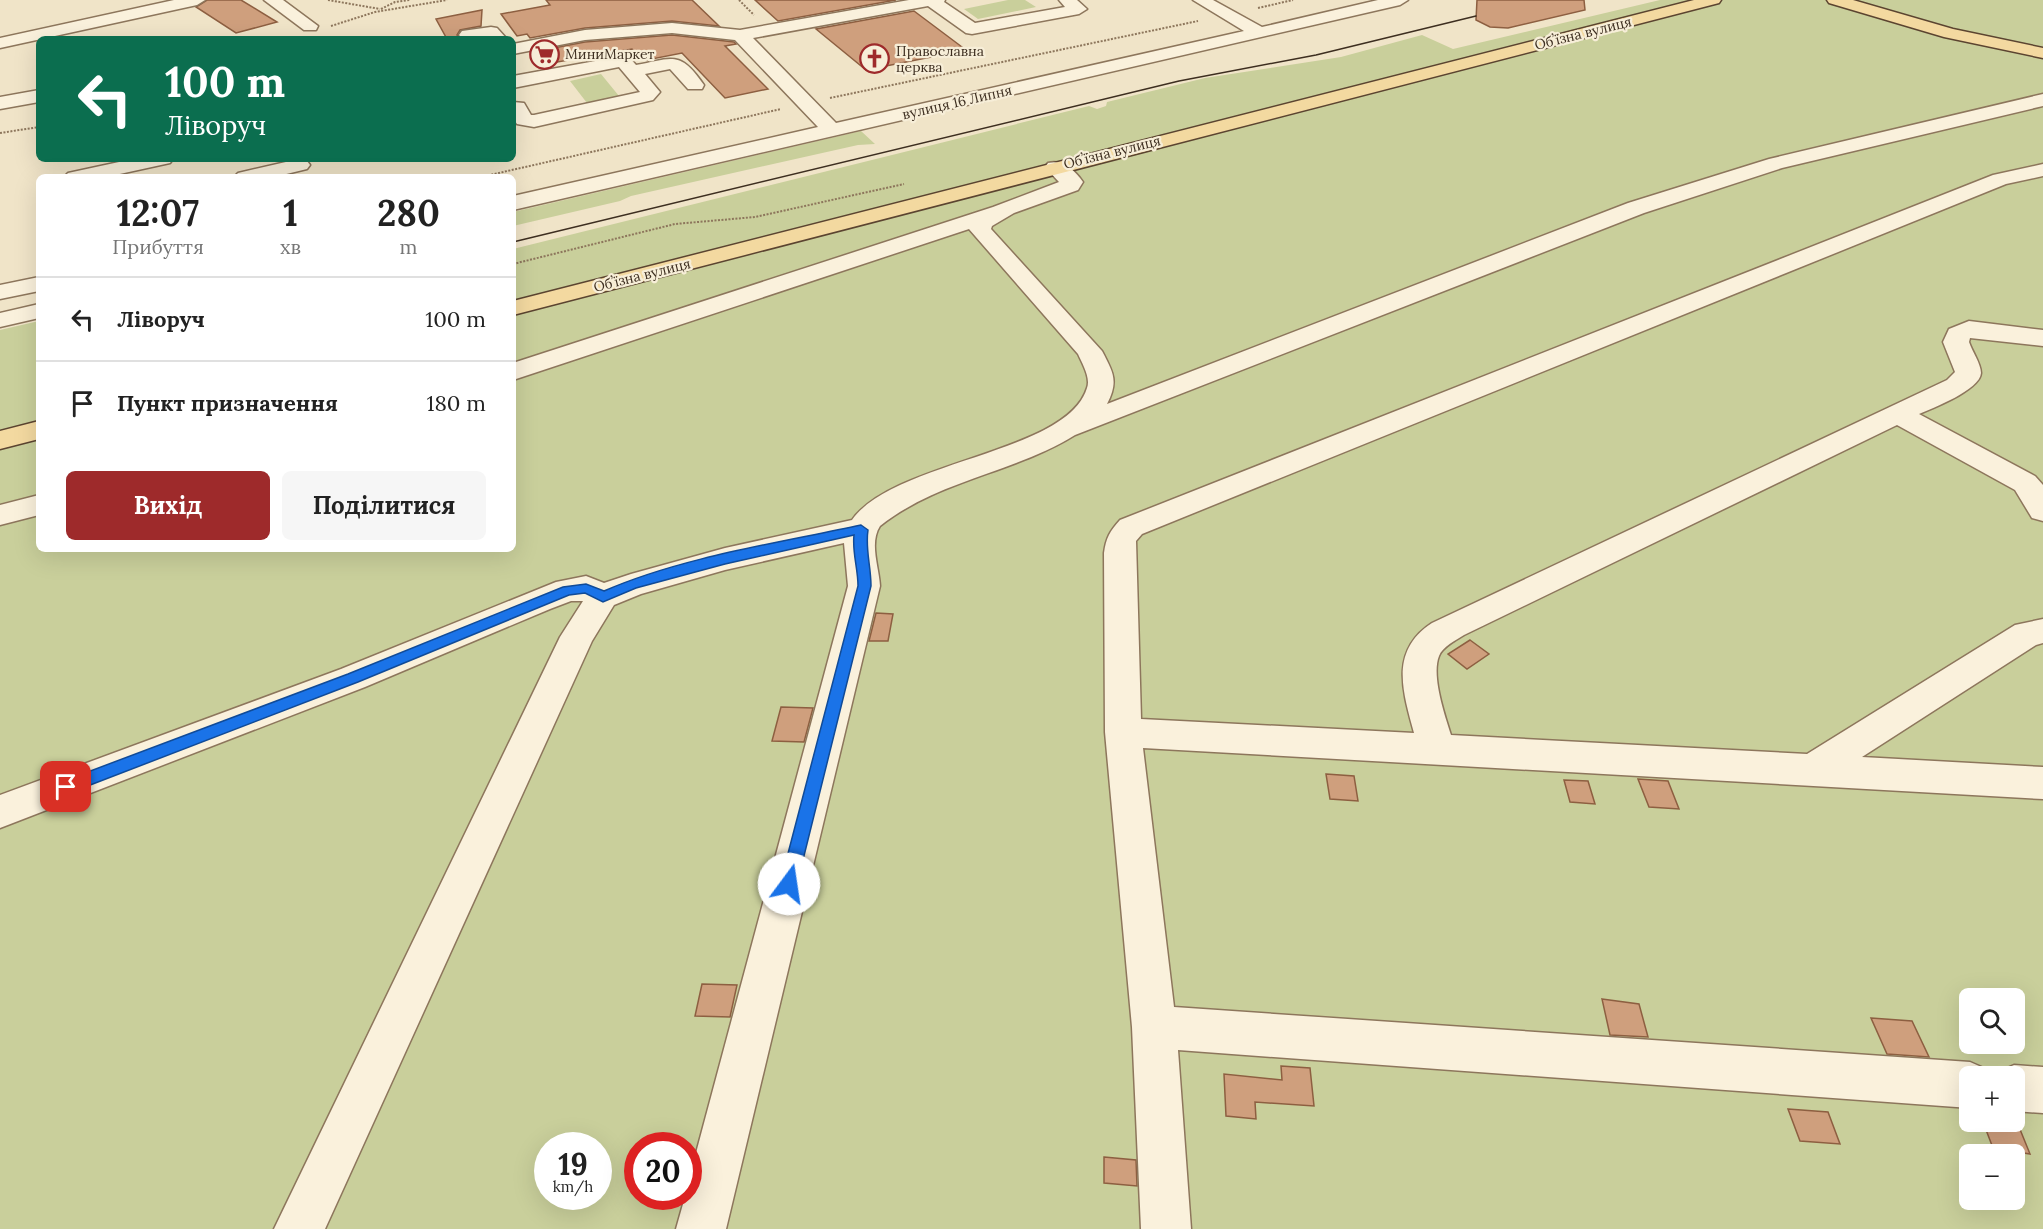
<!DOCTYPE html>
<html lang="uk">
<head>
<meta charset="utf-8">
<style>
	:root { --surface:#fff; --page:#f6f6f6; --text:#222; --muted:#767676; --line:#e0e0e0; --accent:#9e2a2b }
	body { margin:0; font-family:Lora,serif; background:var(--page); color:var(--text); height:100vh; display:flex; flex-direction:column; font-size:22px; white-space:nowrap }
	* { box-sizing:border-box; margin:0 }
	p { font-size:20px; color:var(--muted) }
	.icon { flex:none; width:33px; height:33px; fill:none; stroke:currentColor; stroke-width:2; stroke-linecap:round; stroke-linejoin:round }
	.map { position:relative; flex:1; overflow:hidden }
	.panel { position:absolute; left:36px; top:174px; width:480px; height:378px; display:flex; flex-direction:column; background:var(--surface); border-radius:9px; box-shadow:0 6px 24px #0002 }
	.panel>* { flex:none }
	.banner { position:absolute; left:36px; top:36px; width:480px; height:126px; border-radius:9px; box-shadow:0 6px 24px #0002; background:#0b6e4f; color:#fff; overflow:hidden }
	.buttons { position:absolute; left:1959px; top:988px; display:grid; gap:12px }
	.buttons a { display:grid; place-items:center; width:66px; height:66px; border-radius:9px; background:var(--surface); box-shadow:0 6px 24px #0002; font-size:30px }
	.speed { position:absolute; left:534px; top:1132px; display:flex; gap:12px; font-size:30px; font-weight:700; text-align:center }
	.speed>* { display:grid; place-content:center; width:78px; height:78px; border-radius:50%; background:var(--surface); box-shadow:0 6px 24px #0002; line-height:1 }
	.speed small { font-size:15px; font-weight:400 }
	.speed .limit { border:9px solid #d22; background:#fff; color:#111 }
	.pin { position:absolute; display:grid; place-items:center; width:51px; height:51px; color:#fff; margin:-26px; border-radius:12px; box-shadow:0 3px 9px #0006 }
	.me { position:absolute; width:66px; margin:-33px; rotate:14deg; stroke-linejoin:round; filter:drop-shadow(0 0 4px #0008) }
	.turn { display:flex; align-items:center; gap:21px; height:126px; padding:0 30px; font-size:27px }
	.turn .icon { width:78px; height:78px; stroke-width:2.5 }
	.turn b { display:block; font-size:42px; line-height:51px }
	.eta { display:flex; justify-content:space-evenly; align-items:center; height:102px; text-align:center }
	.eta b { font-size:36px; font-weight:700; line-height:42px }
	.action { display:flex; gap:12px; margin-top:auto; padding:12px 30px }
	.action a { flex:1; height:69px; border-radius:9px; background:var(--accent); color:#fff; font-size:24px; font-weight:700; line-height:69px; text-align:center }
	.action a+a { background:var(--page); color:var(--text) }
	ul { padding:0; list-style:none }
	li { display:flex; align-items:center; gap:18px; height:84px; padding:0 30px; border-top:2px solid var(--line) }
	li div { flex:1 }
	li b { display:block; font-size:22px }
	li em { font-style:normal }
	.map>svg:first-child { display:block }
	.green { fill:#c9cf9b; fill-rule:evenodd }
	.building { fill:#cf9f7d; stroke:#8d5f41; stroke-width:1.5 }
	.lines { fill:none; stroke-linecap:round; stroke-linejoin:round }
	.minor-casing { stroke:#8d765c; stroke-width:3 }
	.major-casing { stroke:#5b4430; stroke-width:3 }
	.path { stroke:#8d765c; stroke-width:2; stroke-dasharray:2 1.5; stroke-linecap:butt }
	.minor { fill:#faf1dc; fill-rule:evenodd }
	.major { fill:#f3d9a0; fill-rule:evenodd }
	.tram { stroke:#3d2e20; stroke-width:1.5 }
	.route { fill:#1a73e8; stroke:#114b97; stroke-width:1.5 }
	.labels { text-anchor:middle; stroke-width:4.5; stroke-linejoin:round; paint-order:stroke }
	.far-street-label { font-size:14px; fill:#3d2e20; stroke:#f7eed8 }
	.far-poi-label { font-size:14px; fill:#3d2e20; stroke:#f7eed8; text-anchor:start }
</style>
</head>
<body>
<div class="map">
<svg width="2043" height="1229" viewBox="0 0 2043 1229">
	<rect width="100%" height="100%" fill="#f0e4c8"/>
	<path class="green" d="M1008,0h17l11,7 -58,12 -14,-10z
		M1660,0h383v1229h-2043v-899l39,-9v228h474v-300l576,-143 8,3 9,-3 1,-4 98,-24 136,-21 81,-22 31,14zM1970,999h44v45h-44zM1970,1077h44v45h-44zM548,1146h50v51h-50zM638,1146h50v51h-50zM1970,1155h44v45h-44z
		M601,74l18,22 -32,7 -17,-22z
		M861,131l14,13 -17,1 -227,51 -11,5 -107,25v-14z"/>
	<path class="building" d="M207,0h34l36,22 -41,11 -40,-26z
		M546,0h146l27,26 -47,-5 -87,7 -55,10 -3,-4 -10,2 -16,-22 49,-9z
		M755,0h141l-118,21z
		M1477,0h107l1,10 -77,18 -18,-1 -14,-7z
		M482,10l-1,16 -21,4 -3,5 3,4h-13l-11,-20z
		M914,11l52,39 -100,20 -50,-41z
		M672,35l62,7 2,2 -11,2 43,43 -43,9 -43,-45 -35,7 -1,-3 -6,1 -8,-9 -86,15 -8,-13 47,-9z
		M876,613l17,1 -5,27h-19z
		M1470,640l19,14 -22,15 -19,-15z
		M781,707l32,1 -9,34 -32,-1z
		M1326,774l28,2 4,25 -28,-2z
		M1638,779l30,2 11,28 -30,-2z
		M1564,780l24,1 7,23 -25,-2z
		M702,984l35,1 -7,32 -35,-1z
		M1602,999l37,5 9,33 -38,-2z
		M1871,1018l41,3 17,36 -42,-3z
		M1281,1066l29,2 4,38 -59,-4 1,17 -30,-3 -2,-42 58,6z
		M1788,1109l40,3 12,32 -40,-3z
		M1983,1122h34l13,32 -37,-6z
		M1104,1157l32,3 1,26 -33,-3z"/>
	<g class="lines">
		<defs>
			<path id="minor" d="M174,0h31l-8,5 -197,43v-10z
				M264,0h19l35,26 -2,4h-12z
				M909,0h36l-1,2 31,21 90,-16 -6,-7h18l10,9 -8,5 -107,20 -6,-1 -38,-27 -175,32 83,85 408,-92 -51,-31h20l49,27 116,-27h30l-8,5 -887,205v-14l305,-69 -83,-87 -63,-7 -87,7 -72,14v-10l72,-14 87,-7 68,7z
				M491,27l6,1 10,11h-44l-4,-4 3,-4z
				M623,56l6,1 7,8c37,-7 44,-15 68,20l-2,4h-14l-18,-20 -25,5 15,18 -7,8 -119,27 -17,-3 -4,-6v-16l11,1 7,12h3l106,-23 -21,-25 -106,21v-12z
				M39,90v12l-39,7v-12z
				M2043,94v12l-261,62 -138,45 -569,222c-61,38 -137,45 -195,91 -11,17 -1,41 0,60l-154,643h-50l9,-32h3v-14l160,-597 -4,-43 -119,27 -84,24 -27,11 -22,36 -267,588h-51l286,-592 23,-36h-12l-21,8 -185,78 -365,141v-33l341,-126 215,-87 30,-6 18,7 27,-9 94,-26 127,-28c42,-60 215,-66 235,-132 4,-10 -5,-25 -9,-34l-109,-125 -456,151v-17l480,-156 66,-25 -14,-15 3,-4c14,-4 27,7 35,19l-5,8 -64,23 -22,13 -1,3 111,122c11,21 17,30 5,53l521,-201 141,-44z
				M133,159h40l-3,4 -64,14h-42l4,-4z
				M299,159l8,2 3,4 -3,4 -33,8h-40l4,-4z
				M2043,164v12l-37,8 -864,350 -6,7 5,178 273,14c-11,-41 -25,-82 18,-110l515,-243 8,-8 -12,-30 6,-13 20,-8 74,9v16l-73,-8 -1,4c3,9 12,22 12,31 -1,17 -48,35 -62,41l116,62 8,9v36l-11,-3 -17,-28 -118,-65 -433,210c-8,5 -22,12 -25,21 -8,20 6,60 12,79l356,19 208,-129 28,-6v24l-7,2 -174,112 181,10v32l-900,-51 31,259 796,55 16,7 4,8h-20v31l-792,-58 13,179h-50l-9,-202 -27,-295 -1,-179c2,-15 6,-22 16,-33l873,-345z
				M39,277v14l-39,8v-14z
				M39,304v14l-39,9v-14z
				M39,495v20l-39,10v-20z
				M2014,1065l29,2v46l-29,-2v-34h-18l2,-5z"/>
			<path id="major" d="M1694,0h27l-2,3 -1206,312v-14z
				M1827,0h26l100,29 90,19v10l-99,-21 -115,-34z
				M39,421v18l-39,10v-18z"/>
		</defs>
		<use href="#minor" class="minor-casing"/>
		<use href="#major" class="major-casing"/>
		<path class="path" d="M328,0l52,9
			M739,0l15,15
			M1258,8l35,-8
			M381,9l14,-7 15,-2
			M331,26l44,-14 72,-12
			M830,98l368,-77
			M0,133l39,-6
			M481,177l300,-68
			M513,264l162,-40 80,-7 149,-33"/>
		<use href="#minor" class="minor"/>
		<use href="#major" class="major"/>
		<path class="tram" d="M513,242l666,-161 137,-26 160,-39"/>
	</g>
	<path class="route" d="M861,525l7,5c-3,19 3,36 3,56l-74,298 -3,6 -5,2 -6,-2 -3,-6 78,-298c0,-18 -6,-34 -4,-51l-129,29 -89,24 -33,14 -18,-9 -16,2 -211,87 -286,110 -6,2 -5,-2 -2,-5 2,-5 287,-108 215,-87 23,-3 18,7c78,-34 174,-48 257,-66z"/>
	<defs>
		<symbol id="supermarket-ring" viewBox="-11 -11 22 22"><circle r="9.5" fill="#f7eed8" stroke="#9e2a2b" stroke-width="1.5"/><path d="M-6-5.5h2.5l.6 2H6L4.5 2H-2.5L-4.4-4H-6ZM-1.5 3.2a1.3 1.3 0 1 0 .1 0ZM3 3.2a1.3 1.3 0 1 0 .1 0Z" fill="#9e2a2b"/></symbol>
		<symbol id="church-ring" viewBox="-11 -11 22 22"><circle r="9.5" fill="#f7eed8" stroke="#9e2a2b" stroke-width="1.5"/><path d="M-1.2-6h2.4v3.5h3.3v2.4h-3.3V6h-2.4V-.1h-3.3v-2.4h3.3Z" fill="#9e2a2b"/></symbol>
	</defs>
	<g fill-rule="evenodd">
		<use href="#supermarket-ring" x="528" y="38" width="33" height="33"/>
		<use href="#church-ring" x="858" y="42" width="33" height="33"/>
	</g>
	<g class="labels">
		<g class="far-street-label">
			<text transform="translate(1583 33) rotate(-14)" y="5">Обʼїзна вулиця</text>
			<text transform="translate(957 102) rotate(-13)" y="5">вулиця 16 Липня</text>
			<text transform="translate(1112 152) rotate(-14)" y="5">Обʼїзна вулиця</text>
			<text transform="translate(642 275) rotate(-14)" y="5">Обʼїзна вулиця</text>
		</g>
		<g class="far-poi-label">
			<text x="896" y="56">Православна<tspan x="896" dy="16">церква</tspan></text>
			<text x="565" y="59">МиниМаркет</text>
		</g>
	</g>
</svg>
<div class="buttons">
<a><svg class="icon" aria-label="search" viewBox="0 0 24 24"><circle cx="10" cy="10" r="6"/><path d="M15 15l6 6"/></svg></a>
<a>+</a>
<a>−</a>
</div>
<div class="speed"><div>19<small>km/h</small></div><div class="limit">20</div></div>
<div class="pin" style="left:66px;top:787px;background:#d93025"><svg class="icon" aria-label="arrive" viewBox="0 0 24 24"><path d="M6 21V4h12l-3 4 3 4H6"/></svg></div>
<svg class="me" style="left:789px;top:884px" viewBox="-20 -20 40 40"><circle r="19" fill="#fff"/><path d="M0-13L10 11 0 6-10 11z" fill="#1a73e8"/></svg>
<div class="banner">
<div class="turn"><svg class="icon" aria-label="left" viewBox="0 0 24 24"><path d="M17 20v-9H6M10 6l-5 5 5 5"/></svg><div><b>100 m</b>Ліворуч</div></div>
</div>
<section class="panel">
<div class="eta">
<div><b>12:07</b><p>Прибуття</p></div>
<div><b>1</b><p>хв</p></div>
<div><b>280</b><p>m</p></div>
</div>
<ul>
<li><svg class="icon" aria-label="left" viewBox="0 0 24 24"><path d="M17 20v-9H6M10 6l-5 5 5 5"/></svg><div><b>Ліворуч</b></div><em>100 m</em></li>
<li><svg class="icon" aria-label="arrive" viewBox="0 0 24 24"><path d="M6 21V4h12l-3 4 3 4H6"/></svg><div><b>Пункт призначення</b></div><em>180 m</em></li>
</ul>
<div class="action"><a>Вихід</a><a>Поділитися</a></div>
</section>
</div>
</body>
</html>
